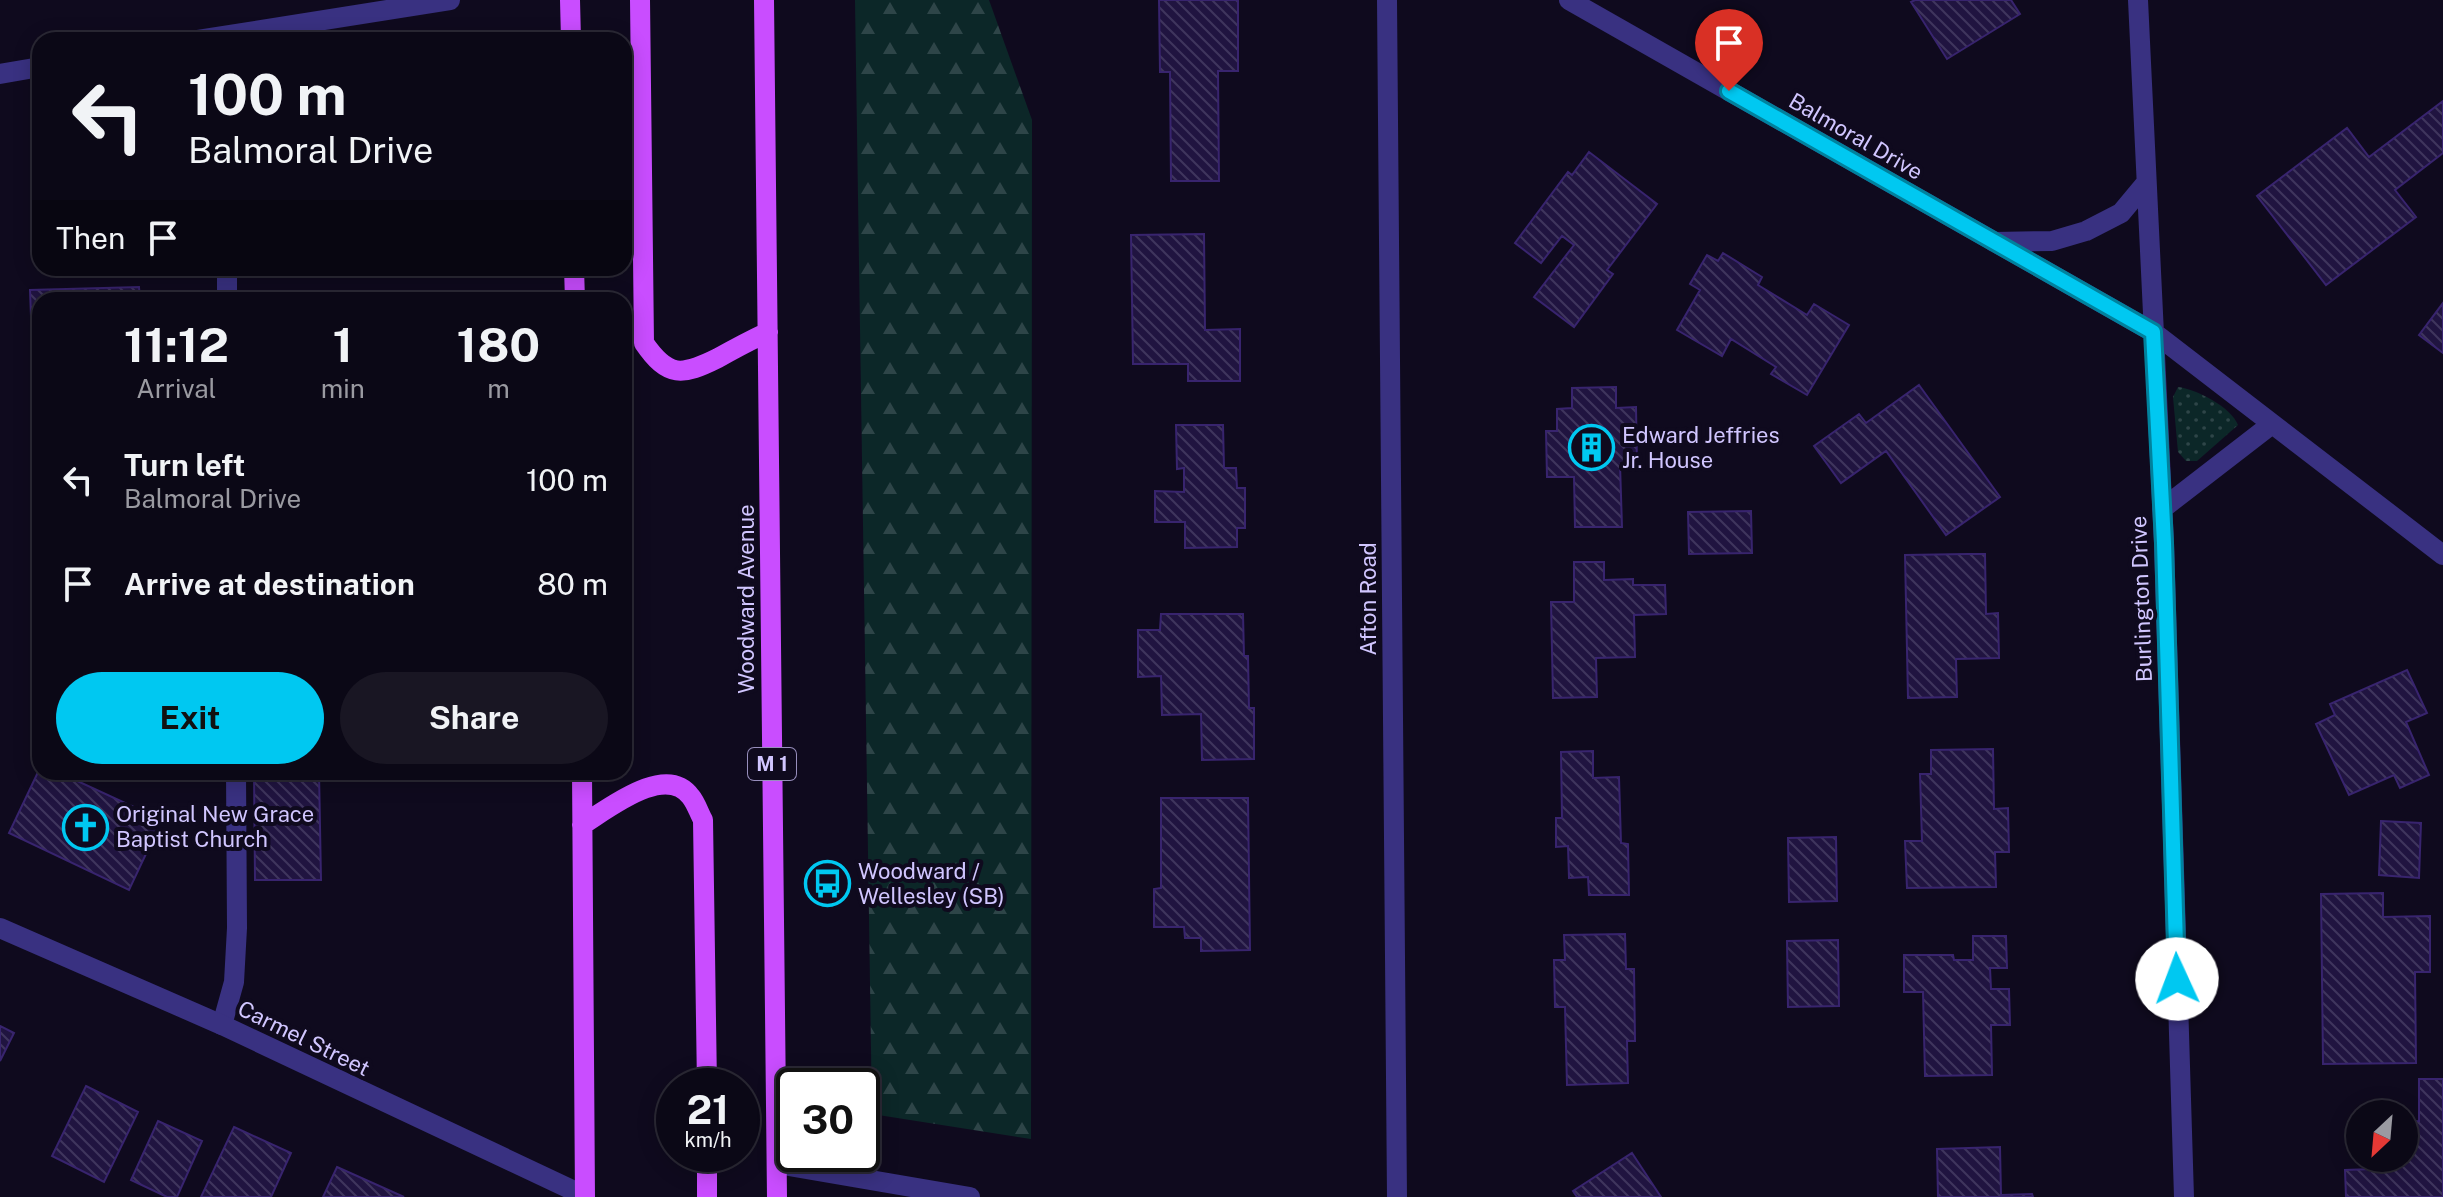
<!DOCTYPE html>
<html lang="en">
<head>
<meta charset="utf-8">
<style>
	:root { --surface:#0b0816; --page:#191623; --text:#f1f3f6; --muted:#9a9aa1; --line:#2b2935; --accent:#00c8f1 }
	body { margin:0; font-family:"Public Sans",sans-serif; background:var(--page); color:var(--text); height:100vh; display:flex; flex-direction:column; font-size:30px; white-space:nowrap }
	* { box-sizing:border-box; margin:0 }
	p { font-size:26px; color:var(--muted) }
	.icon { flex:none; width:44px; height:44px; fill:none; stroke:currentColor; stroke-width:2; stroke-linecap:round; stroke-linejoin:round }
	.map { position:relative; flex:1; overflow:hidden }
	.details { position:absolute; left:32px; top:292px; width:600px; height:488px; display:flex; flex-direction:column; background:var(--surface); border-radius:24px; box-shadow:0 4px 20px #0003,0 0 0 2px var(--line) }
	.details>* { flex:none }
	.hud { position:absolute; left:32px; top:32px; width:600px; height:244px; border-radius:24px; box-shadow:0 4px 20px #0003,0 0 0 2px var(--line); background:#0b0816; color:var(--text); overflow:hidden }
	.needle { width:52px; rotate:206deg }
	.fabs { position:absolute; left:2346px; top:1100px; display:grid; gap:16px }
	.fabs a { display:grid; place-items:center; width:72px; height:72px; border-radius:50%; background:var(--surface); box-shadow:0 4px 20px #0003,0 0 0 2px var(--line); font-size:40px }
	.speed { position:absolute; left:656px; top:1068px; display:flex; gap:16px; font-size:40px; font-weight:700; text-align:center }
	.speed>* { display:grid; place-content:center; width:104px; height:104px; border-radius:50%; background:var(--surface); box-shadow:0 4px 20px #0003,0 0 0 2px var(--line); line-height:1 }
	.speed small { font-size:20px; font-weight:400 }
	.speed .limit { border:4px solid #111; border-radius:12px; background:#fff; color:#111 }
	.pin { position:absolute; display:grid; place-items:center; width:68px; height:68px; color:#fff; margin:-82px -34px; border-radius:50% 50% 50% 0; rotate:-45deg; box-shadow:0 0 8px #0007 }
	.pin .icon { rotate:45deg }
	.me { position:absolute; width:88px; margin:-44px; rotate:358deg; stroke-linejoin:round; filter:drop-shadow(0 0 6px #0008) }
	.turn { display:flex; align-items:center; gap:28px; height:168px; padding:0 24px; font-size:36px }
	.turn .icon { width:104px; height:104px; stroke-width:2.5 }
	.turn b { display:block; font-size:56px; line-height:68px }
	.then { display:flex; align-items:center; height:76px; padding:0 24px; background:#0003; gap:16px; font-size:30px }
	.eta { display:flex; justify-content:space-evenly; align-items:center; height:136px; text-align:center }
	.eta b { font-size:48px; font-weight:700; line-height:56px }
	.button { display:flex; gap:16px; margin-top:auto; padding:16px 24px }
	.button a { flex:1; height:92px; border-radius:48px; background:var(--accent); color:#111; font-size:32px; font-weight:700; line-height:92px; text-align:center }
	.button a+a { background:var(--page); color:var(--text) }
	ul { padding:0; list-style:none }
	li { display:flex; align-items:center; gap:24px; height:104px; padding:0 24px }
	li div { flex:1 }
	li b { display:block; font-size:30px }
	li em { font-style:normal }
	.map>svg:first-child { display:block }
	.grass { fill:url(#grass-dots) }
	.forest { fill:url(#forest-firs) }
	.building { fill:url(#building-back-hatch); stroke:#38246e; stroke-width:2 }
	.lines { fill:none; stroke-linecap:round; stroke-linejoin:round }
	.lane { stroke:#393181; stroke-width:20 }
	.street { stroke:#393181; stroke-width:20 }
	.primary { stroke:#c94dff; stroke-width:20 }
	.route-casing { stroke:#00829d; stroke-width:20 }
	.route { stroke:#00c8f1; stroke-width:14 }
	.labels { text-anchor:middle; stroke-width:8; stroke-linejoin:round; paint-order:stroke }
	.shield { fill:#0f0a1e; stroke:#978ebc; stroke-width:2 }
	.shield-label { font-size:20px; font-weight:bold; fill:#d1c6ff }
	.street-label { font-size:22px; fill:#d1c6ff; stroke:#0f0a1e }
	.poi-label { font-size:22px; fill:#d1c6ff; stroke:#0f0a1e; text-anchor:start }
</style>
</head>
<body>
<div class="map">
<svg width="2443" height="1197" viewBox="0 0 2443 1197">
	<defs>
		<pattern id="grass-dots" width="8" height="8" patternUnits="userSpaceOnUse" patternTransform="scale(2)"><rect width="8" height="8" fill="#0c2728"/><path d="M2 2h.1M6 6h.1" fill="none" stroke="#2e4548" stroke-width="1.8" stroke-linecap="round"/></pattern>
		<pattern id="forest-firs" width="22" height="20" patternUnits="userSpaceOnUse" patternTransform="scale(2)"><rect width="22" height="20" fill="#0c2728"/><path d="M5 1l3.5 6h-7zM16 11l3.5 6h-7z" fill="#2e4548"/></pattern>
		<pattern id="building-back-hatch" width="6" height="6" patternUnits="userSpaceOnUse" patternTransform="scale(2)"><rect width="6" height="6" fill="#201440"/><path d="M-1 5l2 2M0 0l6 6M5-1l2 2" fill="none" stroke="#3f355d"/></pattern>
	</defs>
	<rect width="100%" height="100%" fill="#0f0a1e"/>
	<path class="grass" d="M2178,387c18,2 53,20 60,38l-41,36h-11l-8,-9 -5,-55z"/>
	<path class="forest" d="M855,0h134l43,120 -1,1019 -159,-25z"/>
	<path class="building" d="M1159,0h79v71h-20l1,110h-48l-1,-109h-10z
		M1915,0h96l9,14 -73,45 -36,-57z
		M2443,101v52l-48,37 21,27 -90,68 -69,-89 90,-68 22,29z
		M1589,152l68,52 -50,66 6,4 -39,53 -40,-30 40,-52 -12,-9 -21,27 -26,-20 53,-71 4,3z
		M1204,234l1,96 35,-1v52h-52v-17h-55l-2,-129z
		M1723,253l39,24 -4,8 49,30 7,-11 35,21 -42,70 -36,-21 5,-7 -45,-28 -9,17 -45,-26 23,-40 -10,-6 17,-29 11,6z
		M139,287l1,13h-100v43h-8l-2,-53z
		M2443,303v50l-24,-18z
		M1919,385l81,112 -54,38 -60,-84 -45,32 -27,-37 45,-32 7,9z
		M1616,387v21l20,-1 1,58 -17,-1 2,63h-47l-1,-50h-27l-1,-46h11v-22l15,-1v-20z
		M1176,425h47l1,43h12l1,20h8v40h-8v19l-52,1v-26h-30v-31l29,1v-24l-7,1z
		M1751,511l1,42 -63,1 -1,-42z
		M1967,554h18l1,60 12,-1 1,45 -43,1 1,38 -49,1 -3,-143z
		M1574,562h30v18l29,-1v6h32l1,29 -32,1 1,42 -39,1 1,39 -44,1 -2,-96h23z
		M1161,614h82l1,42h4l1,52h5v51l-52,1 -1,-46 -39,1 -1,-39 -23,1v-47h22z
		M2407,670l20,43 -21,9 23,53 -29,13 -6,-13 -45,20 -33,-71 19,-9 -5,-11z
		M1993,749l1,60 14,-1 1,44h-14l1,35 -89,1 -2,-47h17l-2,-67h11v-24z
		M1593,751v27l26,-1 2,66 7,1 1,51h-40l-1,-18 -19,1 -1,-32 -12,1v-29h6l-1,-66z
		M40,768v4h18l104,48 -33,70 -120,-57z
		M254,772h65l2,108h-66z
		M1161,798h87l2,152 -49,1v-13h-16l-1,-11h-30v-38l7,-1z
		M2381,821l40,2 -2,55 -40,-3z
		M1836,837l1,64 -48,1 -1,-64z
		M2383,893v24l47,-1v56h-15l1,91 -93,1 -2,-170z
		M1625,934l1,35h8l1,72h-8l1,42 -61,2 -2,-78h-10l-1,-47h11l-1,-25z
		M1973,936h33l1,32h-17l1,21h18l1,36h-19l1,50 -67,1 -2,-84h-19v-37h49l1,5h19z
		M1838,940l1,66 -51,1 -1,-66z
		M0,1026l14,7 -14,28z
		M2419,1079h24v118h-97l-1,-27 28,-1v-11h31v-36l15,-1z
		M86,1086l52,26 -34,70 -52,-26z
		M158,1121l44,20 -25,56h-10l-36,-17z
		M234,1127l57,26 -20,44h-70z
		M2000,1147l1,48 31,-1 1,3h-95l-1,-48z
		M1632,1153l29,44h-84l-4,-6z
		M337,1167l67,30h-81z"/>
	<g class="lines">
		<path class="lane" d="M227,268v32
			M222,1025l12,-43 3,-54 -1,-156"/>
		<path class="street" d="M1387,0l10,1197
			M1569,0l584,332 290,223
			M2138,0l26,543 20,654
			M198,40l252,-40
			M0,74l40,-7
			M1994,242l58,-1 34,-10 35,-18 25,-30
			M2162,509l110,-85
			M0,928l222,97 363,171
			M777,1164l193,33"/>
		<path class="primary" d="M570,0l1,40
			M640,0l4,343c24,35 38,33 74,15 16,-9 33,-18 50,-26
			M764,0l13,1197
			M574,268l1,32
			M582,772l3,425
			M582,825c26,-16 84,-63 109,-28 5,6 8,16 12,23l4,266
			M707,1154v43"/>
	</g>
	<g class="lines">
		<defs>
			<path id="route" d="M1729,91l424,241 11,211 13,436"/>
		</defs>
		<use href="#route" class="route-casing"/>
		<use href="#route" class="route"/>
	</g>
	<defs>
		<symbol id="building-ring" viewBox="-11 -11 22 22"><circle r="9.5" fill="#0f0a1e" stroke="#00c8f1" stroke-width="1.5"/><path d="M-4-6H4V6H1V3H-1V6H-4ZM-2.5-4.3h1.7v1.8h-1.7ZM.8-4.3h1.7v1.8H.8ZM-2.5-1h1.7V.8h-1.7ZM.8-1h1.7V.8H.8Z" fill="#00c8f1"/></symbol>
		<symbol id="church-ring" viewBox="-11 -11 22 22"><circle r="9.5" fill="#0f0a1e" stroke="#00c8f1" stroke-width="1.5"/><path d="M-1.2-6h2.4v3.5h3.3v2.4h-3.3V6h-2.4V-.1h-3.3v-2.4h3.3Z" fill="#00c8f1"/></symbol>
		<symbol id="bus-ring" viewBox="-11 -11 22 22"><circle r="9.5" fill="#0f0a1e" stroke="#00c8f1" stroke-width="1.5"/><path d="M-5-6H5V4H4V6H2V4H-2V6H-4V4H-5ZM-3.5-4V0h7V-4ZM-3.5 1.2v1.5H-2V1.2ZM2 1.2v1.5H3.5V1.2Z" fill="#00c8f1"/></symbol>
	</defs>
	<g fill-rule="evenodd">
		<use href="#building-ring" x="1566" y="422" width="51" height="51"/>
		<use href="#church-ring" x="60" y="802" width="51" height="51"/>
		<use href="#bus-ring" x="802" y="858" width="51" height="51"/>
	</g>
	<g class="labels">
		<rect class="shield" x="748" y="748" width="48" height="32" rx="6"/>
		<g class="shield-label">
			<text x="772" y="771">M 1</text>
		</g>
		<g class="street-label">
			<text transform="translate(1856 136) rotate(30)" y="8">Balmoral Drive</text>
			<text transform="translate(746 599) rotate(-90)" y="8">Woodward Avenue</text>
			<text transform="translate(1368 599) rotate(-90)" y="8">Afton Road</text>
			<text transform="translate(2141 599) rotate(-92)" y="8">Burlington Drive</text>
			<text transform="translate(304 1038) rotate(26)" y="8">Carmel Street</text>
		</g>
		<g class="poi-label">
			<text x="1622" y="443">Edward Jeffries<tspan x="1622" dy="25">Jr. House</tspan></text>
			<text x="116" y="822">Original New Grace<tspan x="116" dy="25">Baptist Church</tspan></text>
			<text x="858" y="879">Woodward /<tspan x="858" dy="25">Wellesley (SB)</tspan></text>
		</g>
	</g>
</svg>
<div class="fabs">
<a><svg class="needle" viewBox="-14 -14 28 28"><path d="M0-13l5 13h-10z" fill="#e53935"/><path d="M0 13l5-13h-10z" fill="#9a9aa1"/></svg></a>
</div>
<div class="speed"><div>21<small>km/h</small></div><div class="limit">30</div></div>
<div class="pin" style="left:1729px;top:91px;background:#d93025"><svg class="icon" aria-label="arrive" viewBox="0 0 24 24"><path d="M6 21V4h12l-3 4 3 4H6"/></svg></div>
<svg class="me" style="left:2177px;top:979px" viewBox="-20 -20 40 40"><circle r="19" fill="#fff"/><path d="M0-13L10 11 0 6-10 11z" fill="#00c8f1"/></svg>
<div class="hud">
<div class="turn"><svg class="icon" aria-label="left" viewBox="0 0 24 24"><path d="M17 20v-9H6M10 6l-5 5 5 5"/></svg><div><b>100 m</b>Balmoral Drive</div></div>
<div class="then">Then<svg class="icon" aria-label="arrive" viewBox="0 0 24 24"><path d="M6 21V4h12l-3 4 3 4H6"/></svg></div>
</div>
<section class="details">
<div class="eta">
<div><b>11:12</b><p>Arrival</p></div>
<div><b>1</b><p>min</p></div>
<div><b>180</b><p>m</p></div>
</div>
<ul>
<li><svg class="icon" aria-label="left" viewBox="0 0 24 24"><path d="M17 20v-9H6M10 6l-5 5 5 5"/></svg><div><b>Turn left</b><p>Balmoral Drive</p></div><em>100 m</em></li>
<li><svg class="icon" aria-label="arrive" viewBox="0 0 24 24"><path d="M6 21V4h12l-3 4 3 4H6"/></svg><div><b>Arrive at destination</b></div><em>80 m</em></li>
</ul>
<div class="button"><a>Exit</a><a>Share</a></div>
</section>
</div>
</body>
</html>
